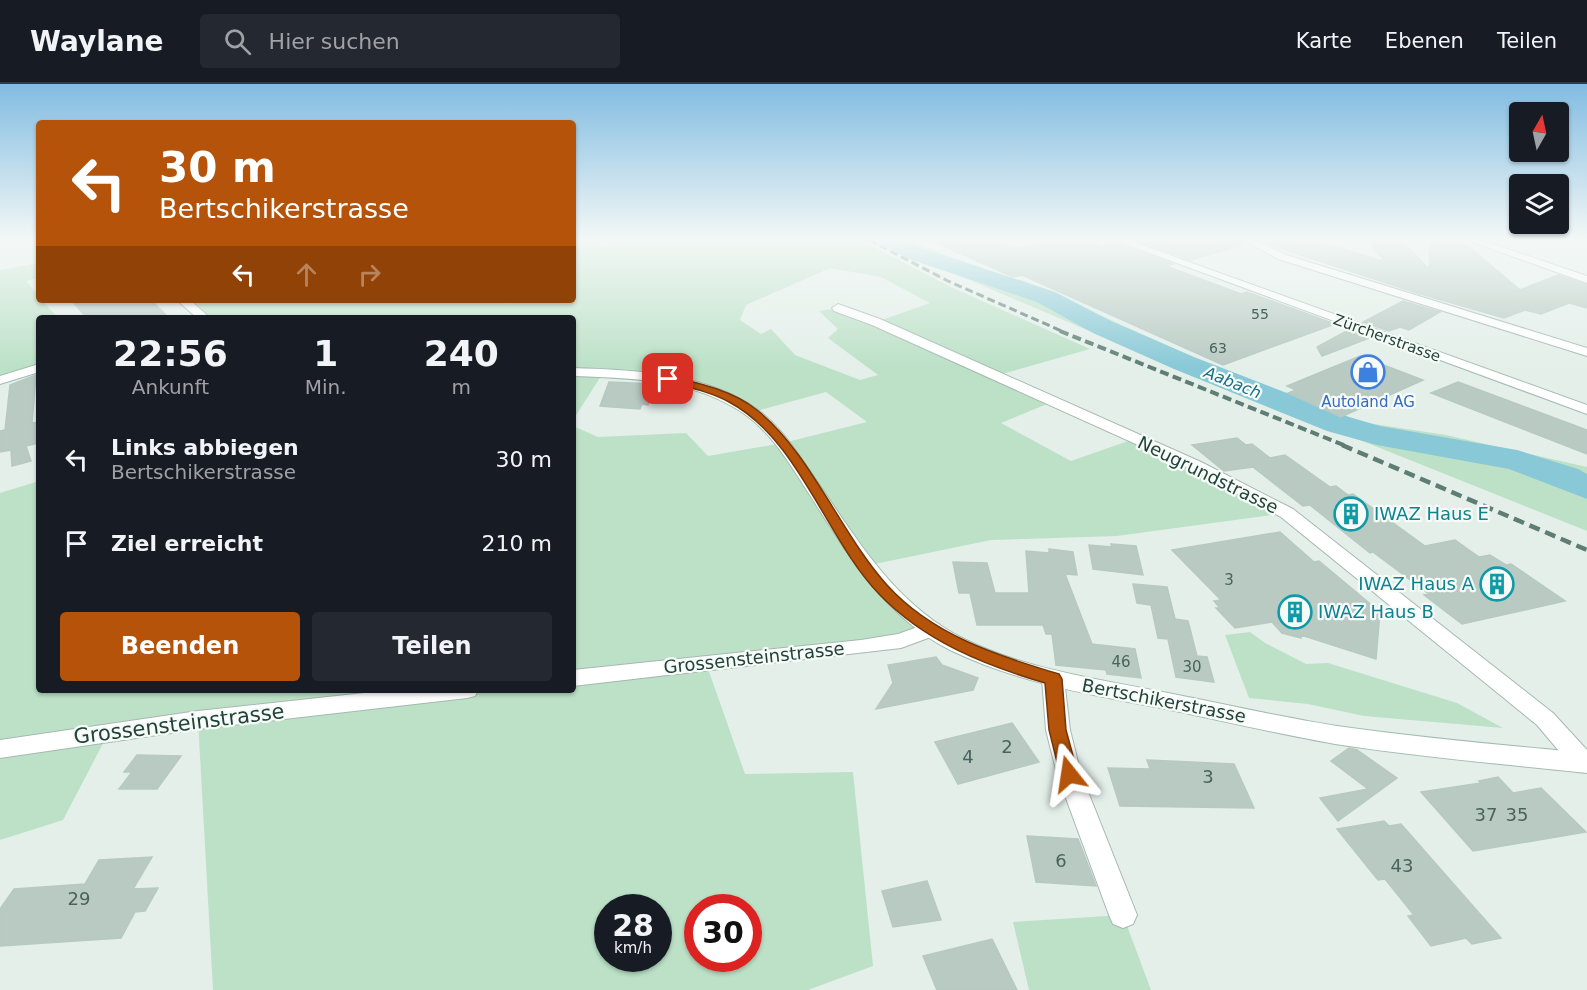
<!DOCTYPE html>
<html lang="de">
<head>
<meta charset="utf-8">
<style>
	:root { --surface:#171b24; --page:#242831; --text:#f1f3f6; --muted:#9ea1a6; --line:#363941; --accent:#b45309 }
	body { margin:0; font-family:"DejaVu Sans",sans-serif; background:var(--page); color:var(--text); height:100vh; display:flex; flex-direction:column; font-size:22px; white-space:nowrap }
	* { box-sizing:border-box; margin:0 }
	p { font-size:20px; color:var(--muted) }
	.icon { flex:none; width:33px; height:33px; fill:none; stroke:currentColor; stroke-width:2; stroke-linecap:round; stroke-linejoin:round }
	.map { position:relative; flex:1; overflow:hidden }
	.panel { position:absolute; left:36px; top:231px; width:540px; height:378px; display:flex; flex-direction:column; background:var(--surface); border-radius:6px; box-shadow:0 2px 4px #0004 }
	.panel>* { flex:none }
	.guide { position:absolute; left:36px; top:36px; width:540px; height:183px; border-radius:6px; box-shadow:0 2px 4px #0004; background:#b45309; color:#fff; overflow:hidden }
	.needle { width:39px; rotate:9deg }
	.controls { position:absolute; left:1509px; top:18px; display:grid; gap:12px }
	.controls a { display:grid; place-items:center; width:60px; height:60px; border-radius:6px; background:var(--surface); box-shadow:0 2px 4px #0004; font-size:30px }
	.speed { position:absolute; left:594px; top:810px; display:flex; gap:12px; font-size:30px; font-weight:700; text-align:center }
	.speed>* { display:grid; place-content:center; width:78px; height:78px; border-radius:50%; background:var(--surface); box-shadow:0 2px 4px #0004; line-height:1 }
	.speed small { font-size:15px; font-weight:400 }
	.speed .limit { border:9px solid #d22; background:#fff; color:#111 }
	.pin { position:absolute; display:grid; place-items:center; width:51px; height:51px; color:#fff; margin:-26px; border-radius:12px; box-shadow:0 3px 9px #0006 }
	.me { position:absolute; width:66px; margin:-33px; rotate:345deg; stroke-linejoin:round; filter:drop-shadow(0 0 4px #0008) }
	.turn { display:flex; align-items:center; gap:21px; height:126px; padding:0 24px; font-size:27px }
	.turn .icon { width:78px; height:78px; stroke-width:2.5 }
	.turn b { display:block; font-size:42px; line-height:51px }
	.lanes { display:flex; align-items:center; height:57px; padding:0 24px; background:#0003; justify-content:center; gap:30px; direction:ltr }
	.lanes .off { opacity:.35 }
	.eta { display:flex; justify-content:space-evenly; align-items:center; height:102px; text-align:center }
	.eta b { font-size:36px; font-weight:700; line-height:42px }
	.button { display:flex; gap:12px; margin-top:auto; padding:12px 24px }
	.button a { flex:1; height:69px; border-radius:6px; background:var(--accent); color:#fff; font-size:24px; font-weight:700; line-height:69px; text-align:center }
	.button a+a { background:var(--page); color:var(--text) }
	ul { padding:0; list-style:none }
	li { display:flex; align-items:center; gap:18px; height:84px; padding:0 24px }
	li div { flex:1 }
	li b { display:block; font-size:22px }
	li em { font-style:normal }
	header { display:flex; align-items:center; gap:36px; box-sizing:border-box; height:84px; padding:0 30px; background:var(--surface); border-bottom:2px solid var(--line) }
	header strong { font-size:28px }
	nav { display:flex; gap:33px; margin-inline-start:auto; font-size:21px }
	.search { width:420px; height:54px; background:var(--page); display:flex; align-items:center; gap:15px; box-sizing:border-box; padding:0 21px; border-radius:6px; color:var(--muted); font-size:22px }
	.map>svg:first-child { display:block }
	.green { fill:#bce1c7; fill-rule:evenodd }
	.lines { fill:none; stroke-linecap:round; stroke-linejoin:round }
	.river { fill:#89c9d7; fill-rule:evenodd }
	.building { fill:#b9cac3; stroke:#b6c9c2; stroke-width:1.5 }
	.street-casing { stroke:#a6b8b2; stroke-width:2 }
	.secondary-casing { stroke:#a2bbb3; stroke-width:2 }
	.street { fill:#fff; fill-rule:evenodd }
	.secondary { fill:#fff; fill-rule:evenodd }
	.rail-far2 { stroke:#5d7d75; stroke-width:3; stroke-dasharray:8 4; stroke-linecap:butt }
	.rail-far1 { stroke:#5d7d75; stroke-width:4; stroke-dasharray:9 4.5; stroke-linecap:butt }
	.rail { stroke:#5d7d75; stroke-width:4.5; stroke-dasharray:11 6; stroke-linecap:butt }
	.route { fill:#b45309; stroke:#753606; stroke-width:1.5 }
	.labels { text-anchor:middle; stroke-width:4.5; stroke-linejoin:round; paint-order:stroke }
	.far-number-label { font-size:14px; fill:#48645c }
	.far-street-label { font-size:15px; fill:#22423a; stroke:#f6fbf8 }
	.far-shop-label { font-size:15px; fill:#366cbe; stroke:#f6fbf8 }
	.number-label { font-size:15px; fill:#48645c }
	.far-water-label { font-size:16px; font-style:italic; fill:#176f83; stroke:#f6fbf8 }
	.street-label { font-size:18px; fill:#22423a; stroke:#f6fbf8 }
	.culture-label { font-size:18px; fill:#0d838f; stroke:#f6fbf8; text-anchor:start }
	.near-number-label { font-size:18px; fill:#48645c }
	.near-street-label { font-size:21px; fill:#22423a; stroke:#f6fbf8 }
</style>
</head>
<body>
<header>
<strong>Waylane</strong>
<div class="search"><svg class="icon" aria-label="search" viewBox="0 0 24 24"><circle cx="10" cy="10" r="6"/><path d="M15 15l6 6"/></svg>Hier suchen</div>
<nav><a>Karte</a><a>Ebenen</a><a>Teilen</a></nav>
</header>
<div class="map">
<svg width="1587" height="906" viewBox="0 0 1587 906">
	<rect width="100%" height="100%" fill="#e4efea"/>
	<path class="green" d="M573,156h23l6,5 20,-5h238l91,47 139,62 -95,27 57,26 -51,21 70,38 63,-22 153,74 -170,23 -126,4 -126,26 67,63 -31,12 -195,22 39,111 108,-2 20,194 -65,24h-595l-15,-270 -89,12 -46,88 -63,20v-347l39,-12v209h534v-264l25,11 88,-4 22,23 75,-13 84,-21 -41,-30 -73,20 -53,-25 -97,-14 -30,47v-102h-369l-21,-18h390zM830,184l51,9 49,26 -54,19 -38,-14 -19,3 19,18 -10,9 50,37 -18,5 -65,-25 -24,-26 -10,5 -21,-14 6,-15zM608,824h50v50h-50zM698,824h50v50h-50z
		M884,156h25l98,40h15l193,87 126,52 105,16 141,32v64l-472,-189 -204,-87z
		M39,179v15l-13,3 13,15v4h3l16,18h-19v50l-39,12v-110z
		M1250,548l15,11 41,21 22,-1 129,40 46,25 -139,-12 -56,-12 -59,-6 -24,-63z
		M1123,831l28,75h-122l-16,-68z"/>
	<g class="lines">
		<path class="river" d="M880,156h27l18,9 130,43 56,29 83,36 155,60 31,9 137,24 61,19 9,5v25l-78,-30 -132,-24 -50,-14 -153,-62 -81,-36 -56,-31 -128,-43 -26,-14z"/>
	</g>
	<path class="building" d="M930,156h63l20,9 37,-9h36l18,7 1,-7h7l61,24 -7,2 75,28 6,-2 88,32 -112,41 -201,-90 -9,2z
		M1134,156h108l1,5 -53,15z
		M1266,156h47l73,22 -14,-15h4l-6,-7h31l28,29 1,-29h31l59,50 38,-15 29,10v23l-18,-5 -28,11 -16,-4 -21,8 -87,-25 -144,-47 -8,-4z
		M71,216h80l18,18h-82z
		M1403,217l37,11 -31,18 -9,-3 -11,4 -26,-9z
		M1350,245l22,8 -50,19 -5,-9z
		M1360,272l63,24 -82,37 -53,-24 8,-3 -9,-4z
		M36,291l-4,48 7,-1v21l-13,3 5,15 -19,5 -1,-16 -11,2v-21l5,-1 5,-45z
		M609,298l46,2h2l-9,21 -6,-1 -2,5 -40,-3z
		M1458,298l129,48v24l-156,-61z
		M1237,354l9,7 6,-1 18,14 15,-3 45,32 6,-1 12,9 5,-1 72,52 30,-6 24,17 11,-2 16,10 5,-1 54,37 -103,23 -38,-29 5,-1 -56,-42 -3,1 -60,-48 -7,1 -50,-39 -29,4 -32,-26z
		M1280,448l34,30 5,-1 61,51 -4,47 -75,-24v3l-19,-5 -10,-11 -37,6 -19,-20h4l-6,-7 7,-1 -49,-50z
		M1111,460l25,2 7,29 -50,-6 -4,-24 23,2z
		M1049,465l24,3 4,23 -12,-1 27,70 43,5 6,29 -34,-4 -1,-4 -50,-5 -4,-31h-6l-3,-9h-66l-7,-32h-11l-6,-31 34,1 8,30h34l-3,-42 23,2z
		M1133,500l34,3 8,32 13,2 9,35 10,1 7,25 -38,-5 -8,-38 -10,-1 -7,-33 -14,-2z
		M936,573l6,8 36,13 -5,12 -97,19 17,-26 -5,-18z
		M1012,639l27,39 -81,22 -23,-42z
		M1349,664l8,2 40,28 -59,43 -18,-23 48,-9 -37,-28z
		M137,671l44,1 -24,33h-38l13,-17h-8z
		M1147,676l87,4 20,44 -134,-2 -12,-38 42,1z
		M1498,693l15,16 28,-5 45,44 -113,19 -52,-59 60,-9 -2,-2z
		M1384,737l5,5 12,-2 100,114 -29,6 -6,-6 -35,8 -23,-30 6,-1 -29,-36 -7,1 -41,-51z
		M1027,752l51,3 18,47 -60,-4z
		M152,773l-19,32 25,-1 -13,23 -10,1 -14,26 -121,8v-37l14,-20 71,-5 14,-24z
		M927,797l14,39 -48,7 -11,-36z
		M992,855l25,51h-80l-14,-34z"/>
	<g class="lines">
		<defs>
			<path id="street" d="M1244,156h12l30,15 301,93v8l-309,-97z
				M838,220l42,15 321,143 92,47 260,204 34,37v22l-12,-2 -38,-45 -256,-208 -92,-49 -317,-143 -38,-14 -2,-3z
				M932,538l7,2 3,5 -3,5 -38,14 -328,38v-16l288,-30 37,-6z
				M1053,587l8,2 3,6 6,51 11,44 56,141 -4,9 -10,4 -10,-4 -4,-9 -52,-141 -11,-44 -4,-51 3,-6z
				M392,606h86l-3,6 -8,2 -269,31 -198,29v-18l198,-29z"/>
			<path id="secondary" d="M1114,156h14l459,165v9z
				M1467,156h14l106,36v7z
				M177,216h13l20,18h-13z
				M39,280v8l-39,12v-8z
				M573,284c58,2 121,4 173,34 30,17 49,47 68,75 43,62 80,127 150,162 63,31 135,40 204,54 56,11 112,24 169,33 83,12 166,19 250,27v20c-84,-9 -168,-16 -252,-29 -56,-10 -112,-23 -169,-35 -73,-14 -148,-26 -216,-59 -67,-34 -104,-99 -144,-161 -19,-30 -39,-63 -71,-81 -48,-29 -107,-30 -162,-32z"/>
		</defs>
		<use href="#street" class="street-casing"/>
		<use href="#secondary" class="secondary-casing"/>
		<use href="#street" class="street"/>
		<use href="#secondary" class="secondary"/>
		<path class="rail-far2" d="M869,156l79,41 116,51"/>
		<path class="rail-far1" d="M1060,247l286,115"/>
		<path class="rail" d="M1342,361l245,105"/>
	</g>
	<linearGradient id="sky" x2="0" y2="1"><stop stop-color="#82bce1"/><stop offset="0.55" stop-color="#f3f8f6"/><stop offset="1" stop-color="#f3f8f6" stop-opacity="0"/></linearGradient>
	<rect width="1587" height="283" fill="url(#sky)"/>
	<path class="route" d="M668,292c30,7 64,14 89,34 53,42 84,124 130,175 45,50 111,71 172,89l3,5 4,51 12,44 -2,5 -7,2 -6,-2 -3,-5 -11,-44 -4,-47c-61,-18 -121,-42 -166,-89 -53,-55 -80,-155 -150,-192 -20,-11 -43,-15 -65,-21v-4z"/>
	<defs>
		<symbol id="shop-ring" viewBox="-11 -11 22 22"><circle r="9.5" fill="#f6fbf8" stroke="#3f7fe0" stroke-width="1.5"/><path d="M-5-2.5h2.3a2.7 3.5 0 0 1 5.4 0H5L5.5 6h-11ZM-1.5-2.5h3a1.5 2.3 0 0 0-3 0Z" fill="#3f7fe0"/></symbol>
		<symbol id="building-ring" viewBox="-11 -11 22 22"><circle r="9.5" fill="#f6fbf8" stroke="#0f9aa8" stroke-width="1.5"/><path d="M-4-6H4V6H1V3H-1V6H-4ZM-2.5-4.3h1.7v1.8h-1.7ZM.8-4.3h1.7v1.8H.8ZM-2.5-1h1.7V.8h-1.7ZM.8-1h1.7V.8H.8Z" fill="#0f9aa8"/></symbol>
	</defs>
	<g fill-rule="evenodd">
		<use href="#shop-ring" x="1349" y="269" width="38" height="38"/>
		<use href="#building-ring" x="1332" y="411" width="38" height="38"/>
		<use href="#building-ring" x="1478" y="481" width="38" height="38"/>
		<use href="#building-ring" x="1276" y="509" width="38" height="38"/>
	</g>
	<g class="labels">
		<g class="far-number-label">
			<text x="1260" y="235">55</text>
			<text x="1218" y="269">63</text>
		</g>
		<g class="far-street-label">
			<text transform="translate(1387 254) rotate(20)" y="5">Zürcherstrasse</text>
		</g>
		<g class="far-shop-label">
			<text x="1368" y="323">Autoland AG</text>
		</g>
		<g class="number-label">
			<text x="1229" y="501">3</text>
			<text x="1121" y="583">46</text>
			<text x="1192" y="588">30</text>
		</g>
		<g class="far-water-label">
			<text transform="translate(1233 298) rotate(22)" y="6">Aabach</text>
		</g>
		<g class="street-label">
			<text transform="translate(1208 391) rotate(26)" y="6">Neugrundstrasse</text>
			<text transform="translate(754 574) rotate(-6)" y="6">Grossensteinstrasse</text>
			<text transform="translate(1164 617) rotate(11)" y="6">Bertschikerstrasse</text>
		</g>
		<g class="culture-label">
			<text x="1374" y="436">IWAZ Haus E</text>
			<text x="1474" y="506" text-anchor="end">IWAZ Haus A</text>
			<text x="1318" y="534">IWAZ Haus B</text>
		</g>
		<g class="near-number-label">
			<text x="1007" y="669">2</text>
			<text x="968" y="679">4</text>
			<text x="1208" y="699">3</text>
			<text x="1486" y="737">37</text>
			<text x="1517" y="737">35</text>
			<text x="1061" y="783">6</text>
			<text x="1402" y="788">43</text>
			<text x="79" y="821">29</text>
		</g>
		<g class="near-street-label">
			<text transform="translate(179 640) rotate(-7)" y="7">Grossensteinstrasse</text>
		</g>
	</g>
</svg>
<div class="controls">
<a><svg class="needle" viewBox="-14 -14 28 28"><path d="M0-13l5 13h-10z" fill="#e53935"/><path d="M0 13l5-13h-10z" fill="#9ea1a6"/></svg></a>
<a><svg class="icon" aria-label="layers" viewBox="0 0 24 24"><path d="M12 4l9 5-9 5-9-5zM3 14l9 5 9-5"/></svg></a>
</div>
<div class="speed"><div>28<small>km/h</small></div><div class="limit">30</div></div>
<div class="pin" style="left:668px;top:295px;background:#d93025"><svg class="icon" aria-label="arrive" viewBox="0 0 24 24"><path d="M6 21V4h12l-3 4 3 4H6"/></svg></div>
<svg class="me" style="left:1069px;top:690px" viewBox="-20 -20 40 40"><path d="M0-17L14 15 0 8-14 15z" fill="#b45309" stroke="#fff" stroke-width="4"/></svg>
<div class="guide">
<div class="turn"><svg class="icon" aria-label="left" viewBox="0 0 24 24"><path d="M17 20v-9H6M10 6l-5 5 5 5"/></svg><div><b>30 m</b>Bertschikerstrasse</div></div>
<div class="lanes"><svg class="icon" aria-label="left" viewBox="0 0 24 24"><path d="M17 20v-9H6M10 6l-5 5 5 5"/></svg><svg class="icon off" aria-label="ahead" viewBox="0 0 24 24"><path d="M12 20V5M6 11l6-6 6 6"/></svg><svg class="icon off" aria-label="right" viewBox="0 0 24 24"><path d="M7 20v-9h11M14 6l5 5-5 5"/></svg></div>
</div>
<section class="panel">
<div class="eta">
<div><b>22:56</b><p>Ankunft</p></div>
<div><b>1</b><p>Min.</p></div>
<div><b>240</b><p>m</p></div>
</div>
<ul>
<li><svg class="icon" aria-label="left" viewBox="0 0 24 24"><path d="M17 20v-9H6M10 6l-5 5 5 5"/></svg><div><b>Links abbiegen</b><p>Bertschikerstrasse</p></div><em>30 m</em></li>
<li><svg class="icon" aria-label="arrive" viewBox="0 0 24 24"><path d="M6 21V4h12l-3 4 3 4H6"/></svg><div><b>Ziel erreicht</b></div><em>210 m</em></li>
</ul>
<div class="button"><a>Beenden</a><a>Teilen</a></div>
</section>
</div>
</body>
</html>
